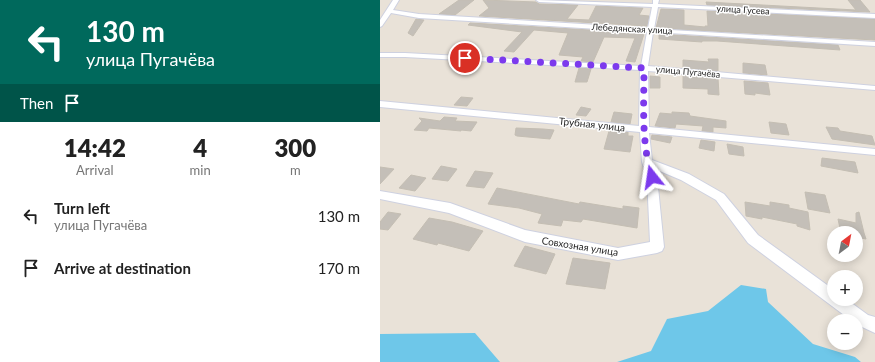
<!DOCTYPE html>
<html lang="en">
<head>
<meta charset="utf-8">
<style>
	:root { --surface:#fff; --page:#f6f6f6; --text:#222; --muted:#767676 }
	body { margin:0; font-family:Lato,sans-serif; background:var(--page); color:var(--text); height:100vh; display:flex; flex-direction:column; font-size:15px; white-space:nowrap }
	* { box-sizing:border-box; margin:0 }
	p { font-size:13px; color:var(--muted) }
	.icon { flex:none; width:22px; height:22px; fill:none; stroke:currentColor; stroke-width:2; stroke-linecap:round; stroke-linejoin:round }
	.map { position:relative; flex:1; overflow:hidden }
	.drawer { display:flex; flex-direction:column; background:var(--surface); width:380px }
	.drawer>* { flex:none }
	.guide { background:#00695c; color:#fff; overflow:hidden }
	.needle { width:26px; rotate:32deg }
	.buttons { position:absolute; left:447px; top:226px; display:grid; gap:8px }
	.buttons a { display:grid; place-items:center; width:36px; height:36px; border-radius:50%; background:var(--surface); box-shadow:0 2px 10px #0003; font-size:20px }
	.pin { position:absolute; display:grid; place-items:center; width:34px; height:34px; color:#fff; margin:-17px; border:2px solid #fff; border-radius:50%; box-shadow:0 1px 4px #0007 }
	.me { position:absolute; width:44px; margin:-22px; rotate:345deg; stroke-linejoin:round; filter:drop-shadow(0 0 3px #0008) }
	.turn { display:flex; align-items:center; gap:14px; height:84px; padding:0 20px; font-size:18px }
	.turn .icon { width:52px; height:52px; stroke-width:2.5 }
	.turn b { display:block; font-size:28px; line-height:34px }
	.then { display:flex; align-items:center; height:38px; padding:0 20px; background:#0003; gap:8px; font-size:15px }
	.eta { display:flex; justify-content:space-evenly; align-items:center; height:68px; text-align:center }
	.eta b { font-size:24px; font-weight:800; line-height:28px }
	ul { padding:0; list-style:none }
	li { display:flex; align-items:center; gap:12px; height:52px; padding:0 20px }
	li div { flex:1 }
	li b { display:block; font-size:15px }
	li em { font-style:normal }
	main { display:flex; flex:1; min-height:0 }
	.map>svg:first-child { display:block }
	.water { fill:#6ec7e9 }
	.building { fill:#c4bfb8; stroke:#c4beb3 }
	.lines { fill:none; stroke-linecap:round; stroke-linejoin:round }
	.minor-casing { stroke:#ced1e0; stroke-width:2 }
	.minor { fill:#fff; fill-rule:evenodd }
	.route { stroke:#7c3aed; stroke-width:7; stroke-dasharray:0 12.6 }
	.labels { text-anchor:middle; stroke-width:3; stroke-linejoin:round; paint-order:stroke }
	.far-street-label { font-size:9px; fill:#272727; stroke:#fff }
	.street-label { font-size:10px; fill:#272727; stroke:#fff }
</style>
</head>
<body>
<main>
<section class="drawer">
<div class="guide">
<div class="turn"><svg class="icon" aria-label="left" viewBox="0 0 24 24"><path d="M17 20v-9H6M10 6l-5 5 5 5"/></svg><div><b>130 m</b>улица Пугачёва</div></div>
<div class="then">Then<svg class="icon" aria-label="arrive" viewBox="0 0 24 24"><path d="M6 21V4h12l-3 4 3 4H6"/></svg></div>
</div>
<div class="eta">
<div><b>14:42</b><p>Arrival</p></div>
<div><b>4</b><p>min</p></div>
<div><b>300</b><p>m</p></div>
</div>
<ul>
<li><svg class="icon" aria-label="left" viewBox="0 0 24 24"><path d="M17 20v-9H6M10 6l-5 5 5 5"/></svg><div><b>Turn left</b><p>улица Пугачёва</p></div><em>130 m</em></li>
<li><svg class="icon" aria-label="arrive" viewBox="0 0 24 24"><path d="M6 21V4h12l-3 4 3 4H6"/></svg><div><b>Arrive at destination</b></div><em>170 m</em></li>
</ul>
</section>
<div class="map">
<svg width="495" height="362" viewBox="0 0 495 362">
	<rect width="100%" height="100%" fill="#e9e2d8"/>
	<path class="water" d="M361,285l25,4 2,13 45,42 42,13 6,5h-244l34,-11 16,-32 41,-8z
		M95,333l25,29h-120v-28z"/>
	<path class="building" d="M79,0h15l-19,15 -16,-1z
		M103,0l53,2 3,2 39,1 -11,14 22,1 7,-14 47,2 -4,7 10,1 -2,10 -168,-10 10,-8z
		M468,0h12l10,12 -163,-7 -1,-3 150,8z
		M281,9l23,1v15l21,2v-1h3l-1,-15 168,8v21l-219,-12z
		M36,19l8,1 -11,16 -5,-3z
		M90,23l173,10 1,1 -9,28 -9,-1 9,-23 -31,-1 -11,25 -12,-1 2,-4 -24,-2 9,-22 -34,-3 -20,22 -10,-1 18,-19 -54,-7z
		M279,34l179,11 2,5 -123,-9h-15v1l-43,-3z
		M328,59h10v12l-35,-3v-8l26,2z
		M363,63l22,2 2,10 -24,-2z
		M199,68l12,1 -4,13h-12z
		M303,75l35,3 1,17 -11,-1v-5l-25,-1z
		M270,76l10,1v11h-10z
		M364,81l24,2 2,12 -15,-2v2l-10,-1z
		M81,97l12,1 -6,8 -13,-1z
		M201,107l10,2 -5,7 -10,-1z
		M234,112l18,2 -2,10 -19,-2z
		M292,112l17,1 1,3 36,5v7l-13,-1v5l-11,-1 1,-5 -27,-2 -1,4 -20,-2 5,-13 12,1z
		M64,117l13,1 -2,3 22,1 -6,9 -10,-1v1l-32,-3 -2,3 -13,-1 8,-9 -3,-3 21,3z
		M389,122l17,2 3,11 -18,-2z
		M446,127l12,1 2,3 32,5 3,9 -43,-6z
		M136,128l27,1 11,1 -4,9 -33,-3 -2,-1z
		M229,131l19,1v4h5l-3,16 -26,-3z
		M272,135l20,2 -2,6 -19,-4z
		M321,140l14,2 -1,9 -15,-3z
		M347,144l16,3 1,9 -15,-2z
		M442,158l33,4 3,11 -37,-7z
		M61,166l16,3 -9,12 -16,-2z
		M0,167l14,2 -14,15z
		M95,171l18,2 -9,15 -18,-2z
		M31,175l15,3 -11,13 -16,-3z
		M117,188l82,16 1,-2 43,7v-3l16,2 -2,20 -54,-9 -2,3 -18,-2 -2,6 -23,-3 4,-9 -23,-6 -31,-4z
		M425,192l20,3 5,18 -22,-4z
		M365,202l25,4v-4l19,3v3l19,4 2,18 -13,-4v-2l-35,-7v2l-16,-3z
		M8,212l13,2 -13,16 -8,-1v-7z
		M479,212l5,21 2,6 -10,-2v-4h-15l-3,-14 18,4v-10z
		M49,218l23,4 31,9 -14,20 -31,-8 -1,2 -24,-6z
		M145,246l30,8 -9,20 -32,-8z
		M193,258l37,5 -5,26 -39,-5z"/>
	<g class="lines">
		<defs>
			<path id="minor" d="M13,0h6l-6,10 26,4 229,14 4,-21 -113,-5 -3,-2 117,4v-4h6l-1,4 217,10v4l-217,-11 -4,22 221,13v4l-222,-14 -5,34 227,20v4l-227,-19 1,56 226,22v6l-226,-22 3,27 37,14 35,20 34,41 76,55v9h12l22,16 7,2v16l-17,-8 -2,-4h-4l-104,-78 -32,-43 -35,-20 -26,-11 2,8 7,70 -2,4 -5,2 -39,7 -93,-18 -76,-29 -69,-14v-8l70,12 75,27 93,18 32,-6 -3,-65 -5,-15 -2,-30 -260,-25v-6l259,25 1,-56 -235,-13h-25v-4h25l236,13 6,-34 -228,-14 -28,-5 -9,13 -2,1v-7z"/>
		</defs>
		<use href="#minor" class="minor-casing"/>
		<use href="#minor" class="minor"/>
	</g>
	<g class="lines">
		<path class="route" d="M85,58l179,10c0,36 -3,75 8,109"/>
	</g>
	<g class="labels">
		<g class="far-street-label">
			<text transform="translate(363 10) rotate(3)" y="3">улица Гусева</text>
			<text transform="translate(252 29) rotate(3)" y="3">Лебедянская улица</text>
			<text transform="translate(308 72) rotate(5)" y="3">улица Пугачёва</text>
		</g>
		<g class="street-label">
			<text transform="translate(212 124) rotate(6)" y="4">Трубная улица</text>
			<text transform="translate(200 246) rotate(9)" y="4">Совхозная улица</text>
		</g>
	</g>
</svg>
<div class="buttons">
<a><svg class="needle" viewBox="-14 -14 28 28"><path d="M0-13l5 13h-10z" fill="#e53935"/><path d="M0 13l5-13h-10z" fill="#767676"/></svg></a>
<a>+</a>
<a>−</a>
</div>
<div class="pin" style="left:85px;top:58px;background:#d93025"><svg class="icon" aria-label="arrive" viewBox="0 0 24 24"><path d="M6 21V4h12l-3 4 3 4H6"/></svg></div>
<svg class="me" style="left:272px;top:177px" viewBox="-20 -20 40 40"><path d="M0-17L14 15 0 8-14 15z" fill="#7c3aed" stroke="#fff" stroke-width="4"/></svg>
</div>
</main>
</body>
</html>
